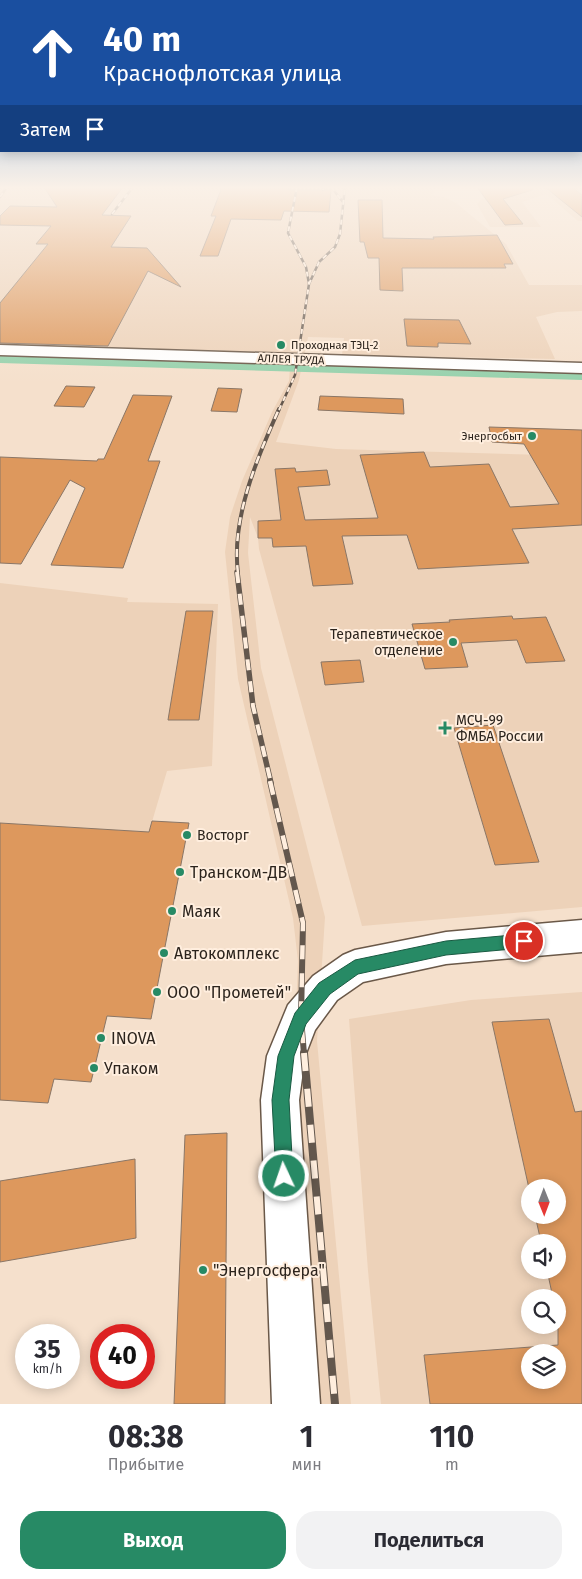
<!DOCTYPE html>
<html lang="ru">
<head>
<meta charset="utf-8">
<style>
	:root { --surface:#fff; --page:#f2f2f3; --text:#2b2b33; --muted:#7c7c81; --accent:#278a65 }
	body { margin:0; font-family:"Fira Sans",sans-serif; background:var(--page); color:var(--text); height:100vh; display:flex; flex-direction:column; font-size:19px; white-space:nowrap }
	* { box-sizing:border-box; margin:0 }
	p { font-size:16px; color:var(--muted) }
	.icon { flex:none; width:28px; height:28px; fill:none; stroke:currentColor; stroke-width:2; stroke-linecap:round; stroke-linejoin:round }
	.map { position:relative; height:1404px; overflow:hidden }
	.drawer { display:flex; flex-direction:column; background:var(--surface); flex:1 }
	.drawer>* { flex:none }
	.guide { position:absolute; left:0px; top:0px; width:582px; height:152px; box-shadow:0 2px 12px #0003; background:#1a4fa0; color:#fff; overflow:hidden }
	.needle { width:32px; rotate:179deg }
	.fabs { position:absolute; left:521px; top:1179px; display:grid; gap:10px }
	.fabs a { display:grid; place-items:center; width:45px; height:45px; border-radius:50%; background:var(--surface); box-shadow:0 2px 12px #0003; font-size:25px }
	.speed { position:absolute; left:15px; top:1324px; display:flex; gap:10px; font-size:25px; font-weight:700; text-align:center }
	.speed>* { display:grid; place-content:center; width:65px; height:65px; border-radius:50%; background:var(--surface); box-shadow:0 2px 12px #0003; line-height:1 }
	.speed small { font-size:12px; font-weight:400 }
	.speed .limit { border:8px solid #d22; background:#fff; color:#111 }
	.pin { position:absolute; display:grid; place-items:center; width:42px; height:42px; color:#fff; margin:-21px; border:2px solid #fff; border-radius:50%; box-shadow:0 1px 5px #0007 }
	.me { position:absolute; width:55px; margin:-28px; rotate:357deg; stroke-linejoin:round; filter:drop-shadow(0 0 4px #0008) }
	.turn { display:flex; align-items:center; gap:18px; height:105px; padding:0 20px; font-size:22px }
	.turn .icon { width:65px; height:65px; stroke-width:2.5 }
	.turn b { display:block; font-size:35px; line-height:42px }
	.then { display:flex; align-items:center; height:48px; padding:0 20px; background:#0003; gap:10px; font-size:19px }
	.eta { display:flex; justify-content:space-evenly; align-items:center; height:85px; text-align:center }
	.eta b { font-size:30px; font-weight:700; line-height:35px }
	.action { display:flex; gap:10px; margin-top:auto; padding:10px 20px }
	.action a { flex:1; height:58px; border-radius:20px; background:var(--accent); color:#fff; font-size:20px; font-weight:700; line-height:58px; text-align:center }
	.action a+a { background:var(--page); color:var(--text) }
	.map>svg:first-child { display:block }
	.built { fill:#edd2b9; fill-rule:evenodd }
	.green { fill:#96d1ac }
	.building { fill:#dd985d; stroke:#8a7666; fill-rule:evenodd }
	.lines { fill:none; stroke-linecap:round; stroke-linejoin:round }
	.minor-casing { stroke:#6a5848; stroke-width:3 }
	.minor { fill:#fff; fill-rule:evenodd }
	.rail-far4-casing { stroke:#63574d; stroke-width:2.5 }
	.rail-far3-casing { stroke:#63574d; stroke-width:4 }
	.rail-far2-casing { stroke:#63574d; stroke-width:5.5 }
	.rail-far1-casing { stroke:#63574d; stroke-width:6 }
	.rail-casing { stroke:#63574d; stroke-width:8 }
	.rail-far4 { stroke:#ffeede; stroke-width:2; stroke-dasharray:5; stroke-linecap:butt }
	.rail-far3 { stroke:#ffeede; stroke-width:2.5; stroke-dasharray:8; stroke-linecap:butt }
	.rail-far2 { stroke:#ffeede; stroke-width:4; stroke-dasharray:11; stroke-linecap:butt }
	.rail-far1 { stroke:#ffeede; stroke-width:4.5; stroke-dasharray:14; stroke-linecap:butt }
	.rail { stroke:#ffeede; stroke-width:6; stroke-dasharray:18; stroke-linecap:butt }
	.route { fill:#278a65; stroke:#195a42 }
	.poi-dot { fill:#278a65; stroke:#ffeede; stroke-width:2 }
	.labels { text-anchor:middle; stroke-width:4; stroke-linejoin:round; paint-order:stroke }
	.far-poi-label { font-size:11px; fill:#2c241d; stroke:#ffeede; text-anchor:start }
	.far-street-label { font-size:11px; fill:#2c241d; stroke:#ffeede }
	.poi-label { font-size:14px; fill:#2c241d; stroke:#ffeede; text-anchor:start }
	.near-poi-label { font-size:16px; fill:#2c241d; stroke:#ffeede; text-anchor:start }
</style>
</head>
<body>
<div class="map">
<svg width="582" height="1404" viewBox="0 0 582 1404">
	<rect width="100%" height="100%" fill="#f5e0cc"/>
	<path class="built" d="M0,187h458l-26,2 3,3 -5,3 14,2 12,6 50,41 23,41h53v26l-25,1 -21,5 19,42 -213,-4 2,-17 -36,-1 -9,43 -23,62 60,7 246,7v451l-220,19 -103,-377 -1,-11 -8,-21 -2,36 13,115 64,249 -8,124 34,363h-30l-27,-346 4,-97 -5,-43 -55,-239 -13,-127 5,-35 12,-36 30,-69 17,-31 2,-28 -291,-9z
		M514,187h68v34h-4l-32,-27 -24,8 19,25h-51l-13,-23 9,-9z
		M0,583l128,15 -1,4 91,2 -6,162 -45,5 -18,61 -149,-9z
		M582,992v412h-201l-13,-133 -19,-252 122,-19zM530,1188h28v27h-28zM530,1242h28v28h-28zM530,1298h28v27h-28zM530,1352h28v28h-28z"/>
	<path class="green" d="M0,354l582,17v9l-582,-17z"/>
	<path class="building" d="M44,187h79l-21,28 29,1 -20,31 36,1 34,39 -33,-16 -40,75 -108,-3v-40l48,-59h-12l15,-18 -51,-1v-9l10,-10 47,1z
		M222,187h67l-1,3h43l-2,22 -45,-1 -3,9 -50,-1 -13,37h-18l16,-40h-5z
		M477,187h54l1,3 -29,9 20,25 -18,1z
		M545,187h27l10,8v22z
		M358,200h24l1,38 51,1 -1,-2 64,-2 16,29h-9l2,4h-104l1,23 -23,-1 -1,-32h-11l-4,-16h-4z
		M404,319l55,1 12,24 -33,-1v4l-31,-1z
		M66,386l29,1 -11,20 -30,-1z
		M218,388l24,1 -5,23 -26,-1z
		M133,395l39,1 -24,65h12l-37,107 -72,-3 34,-77 -15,-8 -49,84 -21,-1v-106l97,4 1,-2h6z
		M320,396l83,3 1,15 -86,-4z
		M489,427l93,3v95l-70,4 17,34 -111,6 -11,-34 -65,1 11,48 -40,2 -7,-40 -33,1 -1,-9h-14v-17l23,-1 -6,-51 20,-1 1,4 31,-2 3,15 -32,2 7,33 73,-2 -18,-63 64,-3 6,15 59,-3 21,43 49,-3 -35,-60 -32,-2z
		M186,611h27l-14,109h-31z
		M512,616l1,3 33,-2 19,44 -39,2 -9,-23 -56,3 7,24 -43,2 -13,-45 38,-2 -1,-2z
		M360,660l4,22 -39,3 -4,-23z
		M493,725l46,137 -44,3 -41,-137z
		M152,821l37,2 -38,196 -44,-3 -16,66 -37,-3 -6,24 -48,-3v-277l149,9z
		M549,1019l26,93 7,-1v293h-152l-6,-49 134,-10v-47h-5l-6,-28h11v-28h-17l-6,-27h23v-27h-28v5l-38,-171zM530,1352h28v28h-28z
		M227,1133l-2,271h-51l11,-269z
		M135,1159l1,79 -136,24v-81z"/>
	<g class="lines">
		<defs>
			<path id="minor" d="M0,345l582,18v10l-582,-18z
				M582,920v32l-136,12 -83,18 -26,18 -22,30 -10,26 -6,44 21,304h-48l-11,-304 6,-44 21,-51 25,-29 30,-21 12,-5 91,-18z"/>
		</defs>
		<use href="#minor" class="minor-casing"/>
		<use href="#minor" class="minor"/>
		<defs>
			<path id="rail-far4" d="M297,187l-9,46 18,34 3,17
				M331,187l12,15
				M323,190l1,-3
				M0,197l7,-10
				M112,214l21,-27
				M279,410l16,-35 14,-91 10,-22 16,-15 5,-13 5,-47"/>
			<path id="rail-far3" d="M238,573c-7,-54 19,-115 41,-164"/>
			<path id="rail-far2" d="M237,572l16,134 18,77"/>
			<path id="rail-far1" d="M270,781l33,142 -2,95 3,36"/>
			<path id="rail" d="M304,1053l31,351"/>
		</defs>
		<use href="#rail-far4" class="rail-far4-casing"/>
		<use href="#rail-far3" class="rail-far3-casing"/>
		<use href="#rail-far2" class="rail-far2-casing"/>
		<use href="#rail-far1" class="rail-far1-casing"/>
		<use href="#rail" class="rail-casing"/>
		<use href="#rail-far4" class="rail-far4"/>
		<use href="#rail-far3" class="rail-far3"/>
		<use href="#rail-far2" class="rail-far2"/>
		<use href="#rail-far1" class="rail-far1"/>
		<use href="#rail" class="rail"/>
	</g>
	<linearGradient id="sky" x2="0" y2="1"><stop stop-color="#6fa5de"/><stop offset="0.49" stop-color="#faf1e8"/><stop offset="1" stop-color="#faf1e8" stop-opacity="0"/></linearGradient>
	<rect width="582" height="383" fill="url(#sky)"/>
	<path class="route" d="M524,934l5,2 2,5 -2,5 -5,2 -78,7 -88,19 -28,20 -24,30 -12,32 -5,44 4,76 -2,6 -7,2 -6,-2 -2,-6 -4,-76 6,-44 17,-43 24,-30 36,-23 91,-19z"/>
	<g class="poi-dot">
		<circle cx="281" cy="345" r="5"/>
		<circle cx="532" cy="436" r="5"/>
		<circle cx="453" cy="642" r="5"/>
		<path d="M442.5 720.5h5v5h5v5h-5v5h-5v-5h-5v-5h5z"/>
		<circle cx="187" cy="835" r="5"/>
		<circle cx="180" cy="872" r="5"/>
		<circle cx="172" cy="911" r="5"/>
		<circle cx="164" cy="953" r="5"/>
		<circle cx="157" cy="992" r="5"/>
		<circle cx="101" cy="1038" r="5"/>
		<circle cx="94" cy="1068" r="5"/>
		<circle cx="203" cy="1270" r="5"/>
	</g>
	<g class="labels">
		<g class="far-poi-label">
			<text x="291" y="349">Проходная ТЭЦ-2</text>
			<text x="522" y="440" text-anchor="end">Энергосбыт</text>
		</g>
		<g class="far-street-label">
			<text transform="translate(291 359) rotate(2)" y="4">АЛЛЕЯ ТРУДА</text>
		</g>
		<g class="poi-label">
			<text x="443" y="639" text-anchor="end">Терапевтическое<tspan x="443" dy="16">отделение</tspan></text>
			<text x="456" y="725">МСЧ-99<tspan x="456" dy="16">ФМБА России</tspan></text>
			<text x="197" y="840">Восторг</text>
		</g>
		<g class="near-poi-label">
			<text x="190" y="878">Транском-ДВ</text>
			<text x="182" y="917">Маяк</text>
			<text x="174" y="959">Автокомплекс</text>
			<text x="167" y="998">ООО "Прометей"</text>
			<text x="111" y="1044">INOVA</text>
			<text x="104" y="1074">Упаком</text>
			<text x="213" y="1276">"Энергосфера"</text>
		</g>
	</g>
</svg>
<div class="fabs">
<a><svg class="needle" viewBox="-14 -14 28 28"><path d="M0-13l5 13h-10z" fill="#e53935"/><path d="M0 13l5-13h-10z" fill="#7c7c81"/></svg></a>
<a><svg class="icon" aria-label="sound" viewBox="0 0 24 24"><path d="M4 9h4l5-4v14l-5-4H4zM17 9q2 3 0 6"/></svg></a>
<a><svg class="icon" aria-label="search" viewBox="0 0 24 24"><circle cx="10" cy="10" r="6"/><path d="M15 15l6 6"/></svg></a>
<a><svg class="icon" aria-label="layers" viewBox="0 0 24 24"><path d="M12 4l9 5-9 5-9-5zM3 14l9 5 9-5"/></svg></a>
</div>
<div class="speed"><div>35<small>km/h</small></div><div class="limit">40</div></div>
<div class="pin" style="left:524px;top:941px;background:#d93025"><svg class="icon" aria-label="arrive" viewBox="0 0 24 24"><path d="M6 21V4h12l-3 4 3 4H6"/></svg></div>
<svg class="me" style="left:284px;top:1176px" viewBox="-20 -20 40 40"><circle r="17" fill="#278a65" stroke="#fff" stroke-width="3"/><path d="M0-11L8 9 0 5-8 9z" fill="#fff"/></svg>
<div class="guide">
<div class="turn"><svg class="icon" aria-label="ahead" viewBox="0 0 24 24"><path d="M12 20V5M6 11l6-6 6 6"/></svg><div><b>40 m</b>Краснофлотская улица</div></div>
<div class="then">Затем<svg class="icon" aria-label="arrive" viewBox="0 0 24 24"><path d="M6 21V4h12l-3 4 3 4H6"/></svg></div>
</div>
</div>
<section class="drawer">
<div class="eta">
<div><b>08:38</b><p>Прибытие</p></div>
<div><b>1</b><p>мин</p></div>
<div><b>110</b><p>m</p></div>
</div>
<div class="action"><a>Выход</a><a>Поделиться</a></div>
</section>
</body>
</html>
